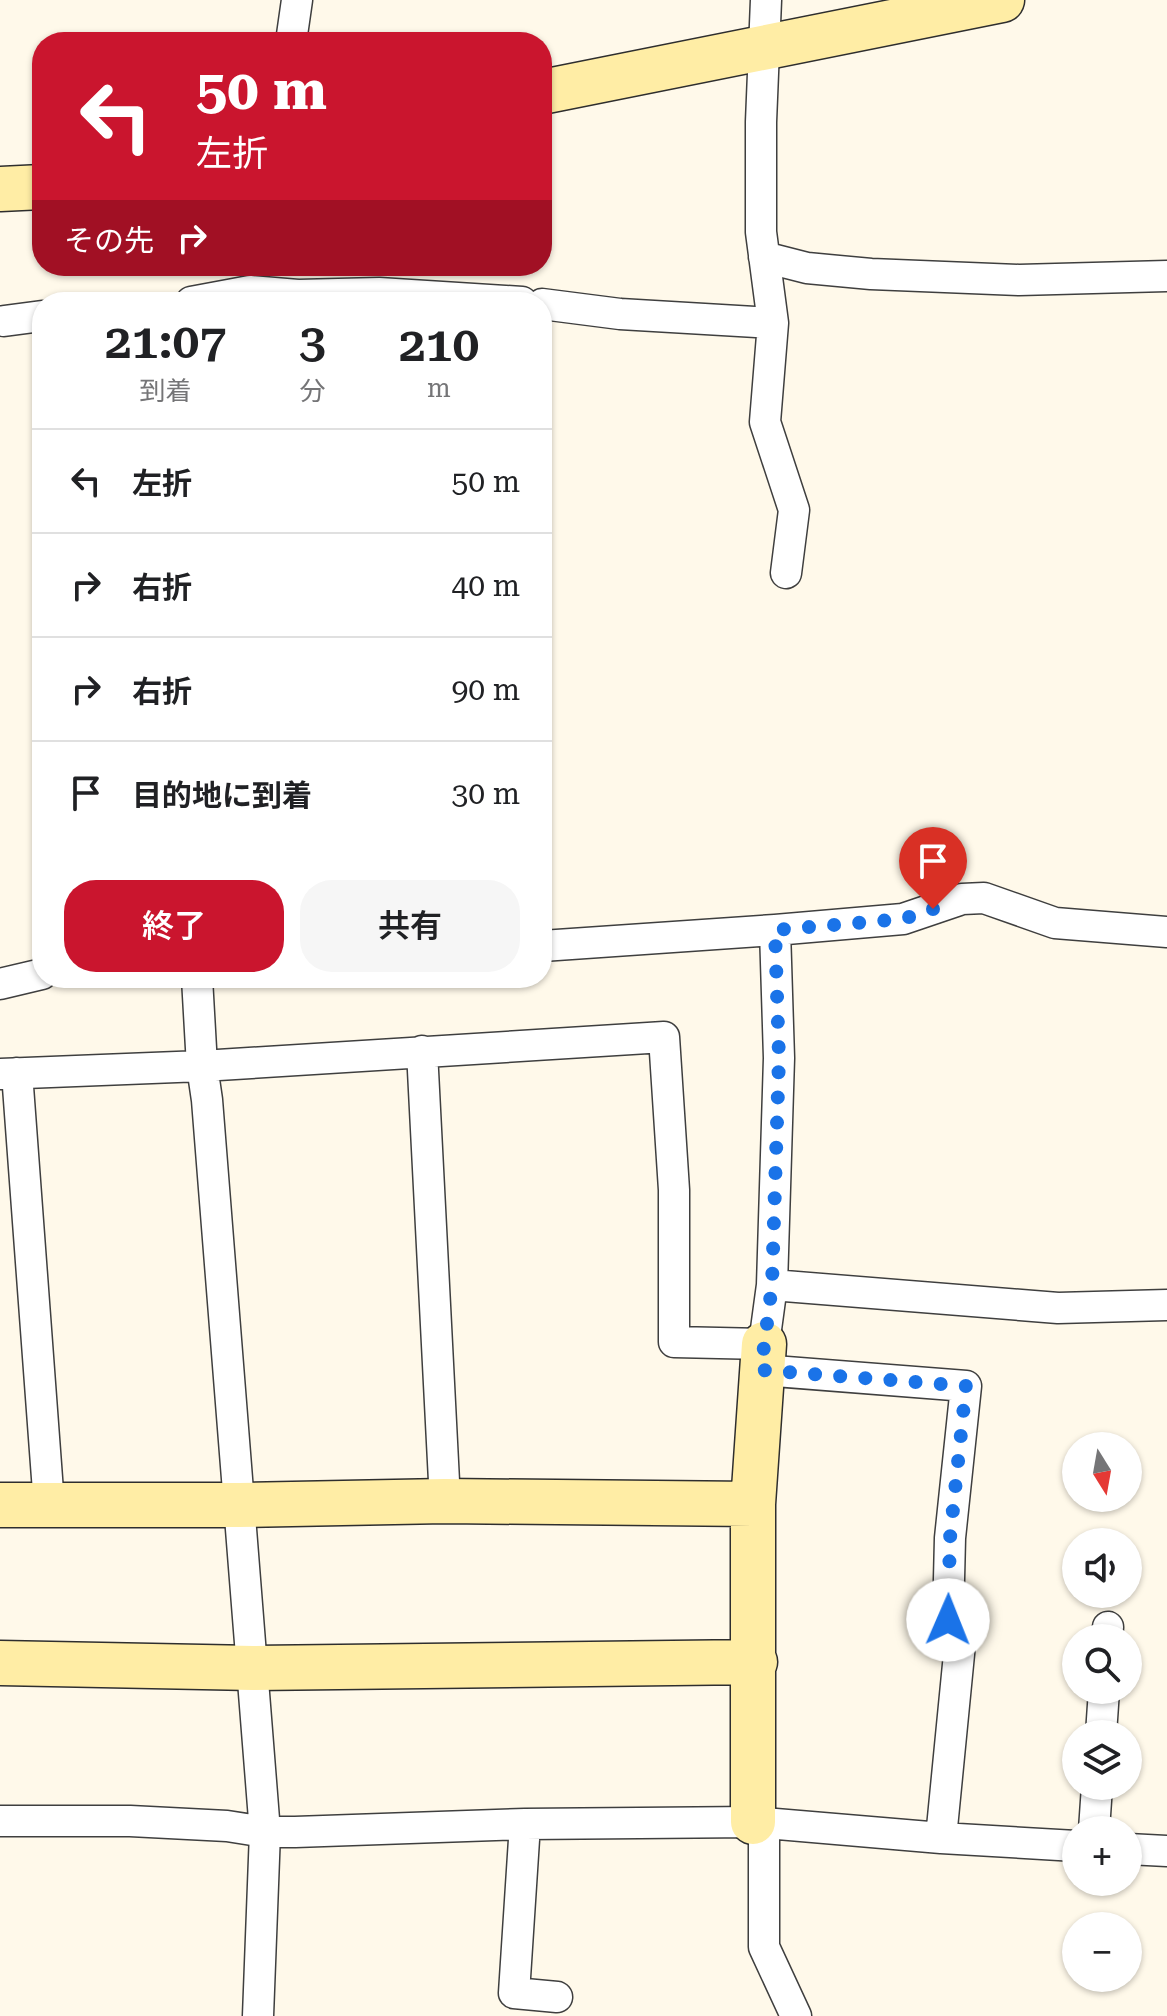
<!DOCTYPE html>
<html lang="ja">
<head>
<meta charset="utf-8">
<style>
	:root { --surface:#fff; --page:#f6f6f6; --text:#202124; --muted:#757577; --line:#e0e0e0; --accent:#ca152e }
	body { margin:0; font-family:"Roboto Serif","Noto Sans JP",serif; background:var(--page); color:var(--text); height:100vh; display:flex; flex-direction:column; font-size:30px; white-space:nowrap }
	* { box-sizing:border-box; margin:0 }
	p { font-size:26px; color:var(--muted) }
	.icon { flex:none; width:44px; height:44px; fill:none; stroke:currentColor; stroke-width:2; stroke-linecap:round; stroke-linejoin:round }
	.map { position:relative; flex:1; overflow:hidden }
	.details { position:absolute; left:32px; top:292px; width:520px; height:696px; display:flex; flex-direction:column; background:var(--surface); border-radius:32px; box-shadow:0 2px 6px #0004 }
	.details>* { flex:none }
	.banner { position:absolute; left:32px; top:32px; width:520px; height:244px; border-radius:32px; box-shadow:0 2px 6px #0004; background:#ca152e; color:#fff; overflow:hidden }
	.needle { width:52px; rotate:169deg }
	.buttons { position:absolute; left:1062px; top:1432px; display:grid; gap:16px }
	.buttons a { display:grid; place-items:center; width:80px; height:80px; border-radius:50%; background:var(--surface); box-shadow:0 2px 6px #0004; font-size:40px }
	.pin { position:absolute; display:grid; place-items:center; width:68px; height:68px; color:#fff; margin:-82px -34px; border-radius:50% 50% 50% 0; rotate:-45deg; box-shadow:0 0 8px #0007 }
	.pin .icon { rotate:45deg }
	.me { position:absolute; width:88px; margin:-44px; rotate:1deg; stroke-linejoin:round; filter:drop-shadow(0 0 6px #0008) }
	.turn { display:flex; align-items:center; gap:28px; height:168px; padding:0 32px; font-size:36px }
	.turn .icon { width:104px; height:104px; stroke-width:2.5 }
	.turn b { display:block; font-size:56px; line-height:68px }
	.then { display:flex; align-items:center; height:76px; padding:0 32px; background:#0003; gap:16px; font-size:30px }
	.eta { display:flex; justify-content:space-evenly; align-items:center; height:136px; text-align:center }
	.eta b { font-size:48px; font-weight:600; line-height:56px }
	.primary-button { display:flex; gap:16px; margin-top:auto; padding:16px 32px }
	.primary-button a { flex:1; height:92px; border-radius:32px; background:var(--accent); color:#fff; font-size:32px; font-weight:600; line-height:92px; text-align:center }
	.primary-button a+a { background:var(--page); color:var(--text) }
	ul { padding:0; list-style:none }
	li { display:flex; align-items:center; gap:24px; height:104px; padding:0 32px; border-top:2px solid var(--line) }
	li div { flex:1 }
	li b { display:block; font-size:30px }
	li em { font-style:normal }
	.map>svg:first-child { display:block }
	.lines { fill:none; stroke-linecap:round; stroke-linejoin:round }
	.street-casing { stroke:#3f3f3f; stroke-width:33 }
	.secondary-casing { stroke:#2e2e2e; stroke-width:47 }
	.street { stroke:#fff; stroke-width:30 }
	.secondary { stroke:#ffeda5; stroke-width:44 }
	.route { stroke:#1a73e8; stroke-width:14; stroke-dasharray:0 25.2 }
</style>
</head>
<body>
<div class="map">
<svg width="1167" height="2016" viewBox="0 0 1167 2016">
	<rect width="100%" height="100%" fill="#fff9ea"/>
	<g class="lines">
		<defs>
			<path id="street" d="M766,0l-5,122v110l12,91 -8,99 29,88 -8,63
				M291,42l6,-42
				M764,257l43,11 64,6 148,6 148,-4
				M191,302l59,-11 48,4 81,-2 143,9
				M542,304l78,10 153,9
				M4,321l38,-5
				M775,930l4,128 -7,227 286,23 109,-3
				M542,946l233,-16 128,-11 59,-20 22,-1 71,25 112,9
				M197,978l5,88 5,34 58,732 -7,184
				M0,984l42,-10
				M422,1051l23,450
				M17,1073l32,432
				M0,1074l202,-8 462,-29 10,153v152l90,2 8,-59
				M761,1370l205,16 -16,152 -2,82 12,24 -19,194
				M1107,1638l1,-11
				M1101,1734l3,-44
				M0,1821h130l97,5 38,6h30l230,-8 228,-2 188,16 135,8
				M764,1823v124l32,69
				M525,1824l-11,169 43,4
				M1094,1830l3,-44
				M1128,1849l39,2"/>
			<path id="secondary" d="M542,92l460,-92
				M0,189l42,-2
				M0,1505h239l206,-4 308,3
				M0,1663l253,5 502,-6
				M753,1822v-318l11,-160"/>
		</defs>
		<use href="#street" class="street-casing"/>
		<use href="#secondary" class="secondary-casing"/>
		<use href="#street" class="street"/>
		<use href="#secondary" class="secondary"/>
	</g>
	<g class="lines">
		<path class="route" d="M933,909l-30,10 -128,11 4,128 -7,227 -11,85 205,16 -16,152 -2,82"/>
	</g>
</svg>
<div class="buttons">
<a><svg class="needle" viewBox="-14 -14 28 28"><path d="M0-13l5 13h-10z" fill="#e53935"/><path d="M0 13l5-13h-10z" fill="#757577"/></svg></a>
<a><svg class="icon" aria-label="sound" viewBox="0 0 24 24"><path d="M4 9h4l5-4v14l-5-4H4zM17 9q2 3 0 6"/></svg></a>
<a><svg class="icon" aria-label="search" viewBox="0 0 24 24"><circle cx="10" cy="10" r="6"/><path d="M15 15l6 6"/></svg></a>
<a><svg class="icon" aria-label="layers" viewBox="0 0 24 24"><path d="M12 4l9 5-9 5-9-5zM3 14l9 5 9-5"/></svg></a>
<a>+</a>
<a>−</a>
</div>
<div class="pin" style="left:933px;top:909px;background:#d93025"><svg class="icon" aria-label="arrive" viewBox="0 0 24 24"><path d="M6 21V4h12l-3 4 3 4H6"/></svg></div>
<svg class="me" style="left:948px;top:1620px" viewBox="-20 -20 40 40"><circle r="19" fill="#fff"/><path d="M0-13L10 11 0 6-10 11z" fill="#1a73e8"/></svg>
<div class="banner">
<div class="turn"><svg class="icon" aria-label="left" viewBox="0 0 24 24"><path d="M17 20v-9H6M10 6l-5 5 5 5"/></svg><div><b>50 m</b>左折</div></div>
<div class="then">その先<svg class="icon" aria-label="right" viewBox="0 0 24 24"><path d="M7 20v-9h11M14 6l5 5-5 5"/></svg></div>
</div>
<section class="details">
<div class="eta">
<div><b>21:07</b><p>到着</p></div>
<div><b>3</b><p>分</p></div>
<div><b>210</b><p>m</p></div>
</div>
<ul>
<li><svg class="icon" aria-label="left" viewBox="0 0 24 24"><path d="M17 20v-9H6M10 6l-5 5 5 5"/></svg><div><b>左折</b></div><em>50 m</em></li>
<li><svg class="icon" aria-label="right" viewBox="0 0 24 24"><path d="M7 20v-9h11M14 6l5 5-5 5"/></svg><div><b>右折</b></div><em>40 m</em></li>
<li><svg class="icon" aria-label="right" viewBox="0 0 24 24"><path d="M7 20v-9h11M14 6l5 5-5 5"/></svg><div><b>右折</b></div><em>90 m</em></li>
<li><svg class="icon" aria-label="arrive" viewBox="0 0 24 24"><path d="M6 21V4h12l-3 4 3 4H6"/></svg><div><b>目的地に到着</b></div><em>30 m</em></li>
</ul>
<div class="primary-button"><a>終了</a><a>共有</a></div>
</section>
</div>
</body>
</html>
